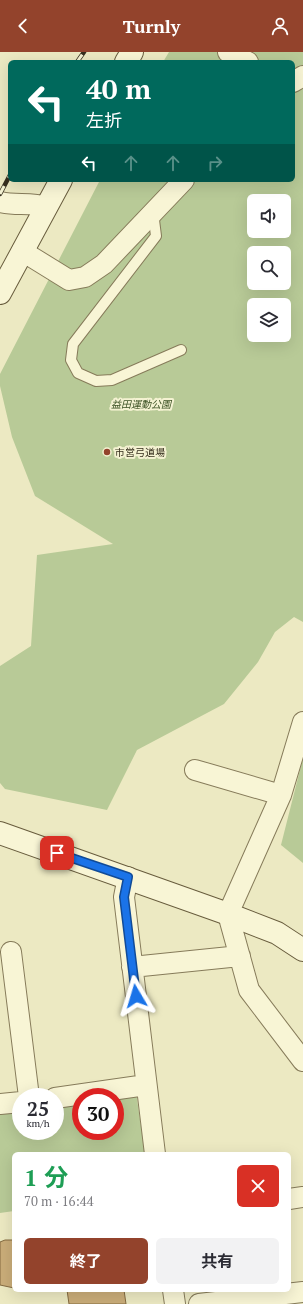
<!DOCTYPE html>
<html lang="ja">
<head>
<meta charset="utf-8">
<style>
	:root { --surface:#fff; --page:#f2f2f3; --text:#2b2b33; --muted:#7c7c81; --accent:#93432c }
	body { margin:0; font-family:"PT Serif","Noto Sans JP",serif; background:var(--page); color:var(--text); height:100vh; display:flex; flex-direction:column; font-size:15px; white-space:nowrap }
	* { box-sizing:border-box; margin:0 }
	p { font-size:13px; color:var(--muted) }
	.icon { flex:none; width:22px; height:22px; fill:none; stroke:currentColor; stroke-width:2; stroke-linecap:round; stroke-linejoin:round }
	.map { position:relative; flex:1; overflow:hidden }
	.panel { position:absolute; left:12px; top:1100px; width:279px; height:140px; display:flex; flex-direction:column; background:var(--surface); border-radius:6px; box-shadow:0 4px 16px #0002 }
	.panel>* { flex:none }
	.guide { position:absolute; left:8px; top:8px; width:287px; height:122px; border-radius:6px; box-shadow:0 4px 16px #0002; background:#00695c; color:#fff; overflow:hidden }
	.buttons { position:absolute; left:247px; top:142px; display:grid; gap:8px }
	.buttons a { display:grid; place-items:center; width:44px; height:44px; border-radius:6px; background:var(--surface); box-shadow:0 4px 16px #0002; font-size:20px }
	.speed { position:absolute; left:12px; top:1036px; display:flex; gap:8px; font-size:20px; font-weight:700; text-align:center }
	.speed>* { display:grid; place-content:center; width:52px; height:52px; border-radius:50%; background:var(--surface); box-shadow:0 4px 16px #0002; line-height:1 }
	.speed small { font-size:10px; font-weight:400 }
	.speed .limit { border:6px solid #d22; background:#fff; color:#111 }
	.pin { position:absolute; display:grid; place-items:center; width:34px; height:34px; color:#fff; margin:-17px; border-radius:8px; box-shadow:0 2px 6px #0006 }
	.me { position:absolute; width:44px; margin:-22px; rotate:353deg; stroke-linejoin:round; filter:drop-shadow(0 0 3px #0008) }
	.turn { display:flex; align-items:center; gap:14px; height:84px; padding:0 12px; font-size:18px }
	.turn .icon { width:52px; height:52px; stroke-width:2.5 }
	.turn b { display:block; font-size:28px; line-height:34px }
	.lanes { display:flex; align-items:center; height:38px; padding:0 12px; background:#0003; justify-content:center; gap:20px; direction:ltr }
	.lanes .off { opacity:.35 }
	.round { display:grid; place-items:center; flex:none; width:42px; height:42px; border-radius:6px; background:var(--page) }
	.overview { display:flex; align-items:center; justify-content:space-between; height:68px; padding:0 12px }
	h1 { font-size:24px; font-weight:700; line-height:30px; color:#1e9e55 }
	.action { display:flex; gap:8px; margin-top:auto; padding:8px 12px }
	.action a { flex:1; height:46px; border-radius:6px; background:var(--accent); color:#fff; font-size:16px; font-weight:700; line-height:46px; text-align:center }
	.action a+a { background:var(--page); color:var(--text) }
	header { display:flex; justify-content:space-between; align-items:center; height:52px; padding:0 12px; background:var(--accent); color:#fff; font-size:18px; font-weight:700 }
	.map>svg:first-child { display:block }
	.green { fill:#b8ca97; fill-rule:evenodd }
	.building { fill:#caad79; stroke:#846b41 }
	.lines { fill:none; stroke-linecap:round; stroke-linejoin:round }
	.lane-casing { stroke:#867b5a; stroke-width:12 }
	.street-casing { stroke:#867b5a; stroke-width:22 }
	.secondary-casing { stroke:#685c3d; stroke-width:24 }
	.lane { stroke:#f8f5d5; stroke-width:10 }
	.street { stroke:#f8f5d5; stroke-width:20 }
	.secondary { stroke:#f8f5d5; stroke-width:22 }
	.rail-casing { stroke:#362f1e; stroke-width:4.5 }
	.rail { stroke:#f4f2d2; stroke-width:3; stroke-dasharray:9; stroke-linecap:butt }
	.route-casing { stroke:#114b97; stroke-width:10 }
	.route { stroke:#1a73e8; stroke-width:7 }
	.poi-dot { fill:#93432c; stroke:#f4f2d2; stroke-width:1.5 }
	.labels { text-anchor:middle; stroke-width:4; stroke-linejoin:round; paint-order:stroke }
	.park-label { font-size:10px; font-style:italic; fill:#3c5225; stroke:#f4f2d2 }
	.poi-label { font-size:10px; fill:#362f1e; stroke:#f4f2d2; text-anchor:start }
</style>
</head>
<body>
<header><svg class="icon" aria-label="back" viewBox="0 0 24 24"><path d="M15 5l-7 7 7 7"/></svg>Turnly<svg class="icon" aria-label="person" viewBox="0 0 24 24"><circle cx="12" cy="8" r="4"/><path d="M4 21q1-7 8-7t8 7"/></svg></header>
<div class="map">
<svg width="303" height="1252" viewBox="0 0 303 1252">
	<rect width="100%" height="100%" fill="#ece9c2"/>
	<path class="green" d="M169,0h134v570l-9,-5 -19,15 -17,30 -34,42 -87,46 -30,60 -102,-21 -5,-6v-117l31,-20 6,-91 76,-11 -78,-48 -23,-59 -12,-51v-12l100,-194h193v-118h-130zM254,149h30v30h-30zM254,201h30v30h-30zM254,253h30v30h-30z
		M303,706v105l-22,-18z
		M136,1040l9,62h-131v57l-14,2v-102l21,-3v23h34v-27l26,-4v31h34v-34z"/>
	<path class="building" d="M5,1188h9v48l-14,-3v-43z
		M67,1238h57l2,14h-57z"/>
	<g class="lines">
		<defs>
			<path id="lane" d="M153,160l3,24 -83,108 -2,16 7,13 18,8 16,-1 69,-30"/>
			<path id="street" d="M228,0l20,10
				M293,30l10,-6
				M0,150c15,4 30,0 47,5
				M22,199l47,29 16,-3 19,-13 80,-84
				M303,670l-22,73 -53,119 21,76 54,71
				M195,718l86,25
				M128,825l-4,20 31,257
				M11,900l18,145
				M132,915l108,-11
				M55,1046l91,-13
				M0,1052l21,-2
				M289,1147l14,-2
				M173,1238l2,14
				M199,1252l104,-12"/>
			<path id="secondary" d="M126,10l6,-10
				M0,241l61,-113
				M0,781l228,81 49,19 26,17"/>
		</defs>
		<use href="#lane" class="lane-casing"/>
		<use href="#street" class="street-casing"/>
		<use href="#secondary" class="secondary-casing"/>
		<use href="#lane" class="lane"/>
		<use href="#street" class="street"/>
		<use href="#secondary" class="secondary"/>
		<defs>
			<path id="rail" d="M77,10l7,-10
				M0,142l10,-19"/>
		</defs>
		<use href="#rail" class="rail-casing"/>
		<use href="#rail" class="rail"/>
	</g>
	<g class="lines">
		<defs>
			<path id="route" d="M57,801l71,24 -4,20 12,99"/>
		</defs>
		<use href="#route" class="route-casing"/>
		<use href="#route" class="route"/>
	</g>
	<circle class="poi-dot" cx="107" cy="400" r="4"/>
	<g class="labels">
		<g class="park-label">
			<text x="141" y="356">益田運動公園</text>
		</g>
		<g class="poi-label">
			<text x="115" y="404">市営弓道場</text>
		</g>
	</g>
</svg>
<div class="buttons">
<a><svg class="icon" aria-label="sound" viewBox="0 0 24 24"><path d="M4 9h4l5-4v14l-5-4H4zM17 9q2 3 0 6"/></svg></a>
<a><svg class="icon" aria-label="search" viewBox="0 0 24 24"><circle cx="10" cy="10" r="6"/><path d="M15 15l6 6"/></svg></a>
<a><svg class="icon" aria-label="layers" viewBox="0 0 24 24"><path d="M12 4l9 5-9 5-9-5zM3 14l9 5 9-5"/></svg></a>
</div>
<div class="speed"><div>25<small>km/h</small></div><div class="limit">30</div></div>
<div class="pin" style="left:57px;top:801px;background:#d93025"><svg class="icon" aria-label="arrive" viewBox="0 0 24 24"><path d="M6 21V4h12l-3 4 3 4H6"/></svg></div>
<svg class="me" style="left:136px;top:944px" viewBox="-20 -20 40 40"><path d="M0-17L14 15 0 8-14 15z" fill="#1a73e8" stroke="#fff" stroke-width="4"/></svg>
<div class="guide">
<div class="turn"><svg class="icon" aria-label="left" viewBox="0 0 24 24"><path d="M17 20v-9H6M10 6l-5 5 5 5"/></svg><div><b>40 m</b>左折</div></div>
<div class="lanes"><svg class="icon" aria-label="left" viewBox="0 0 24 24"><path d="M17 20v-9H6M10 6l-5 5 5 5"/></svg><svg class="icon off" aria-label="ahead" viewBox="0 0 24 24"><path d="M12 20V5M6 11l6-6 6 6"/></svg><svg class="icon off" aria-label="ahead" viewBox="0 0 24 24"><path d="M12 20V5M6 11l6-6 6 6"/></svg><svg class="icon off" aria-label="right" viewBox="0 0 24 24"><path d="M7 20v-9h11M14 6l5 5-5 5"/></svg></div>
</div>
<section class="panel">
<div class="overview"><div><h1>1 分</h1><p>70 m · 16:44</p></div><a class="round" style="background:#d93025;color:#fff"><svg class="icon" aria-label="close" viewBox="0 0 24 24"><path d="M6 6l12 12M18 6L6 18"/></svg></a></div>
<div class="action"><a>終了</a><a>共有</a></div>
</section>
</div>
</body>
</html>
